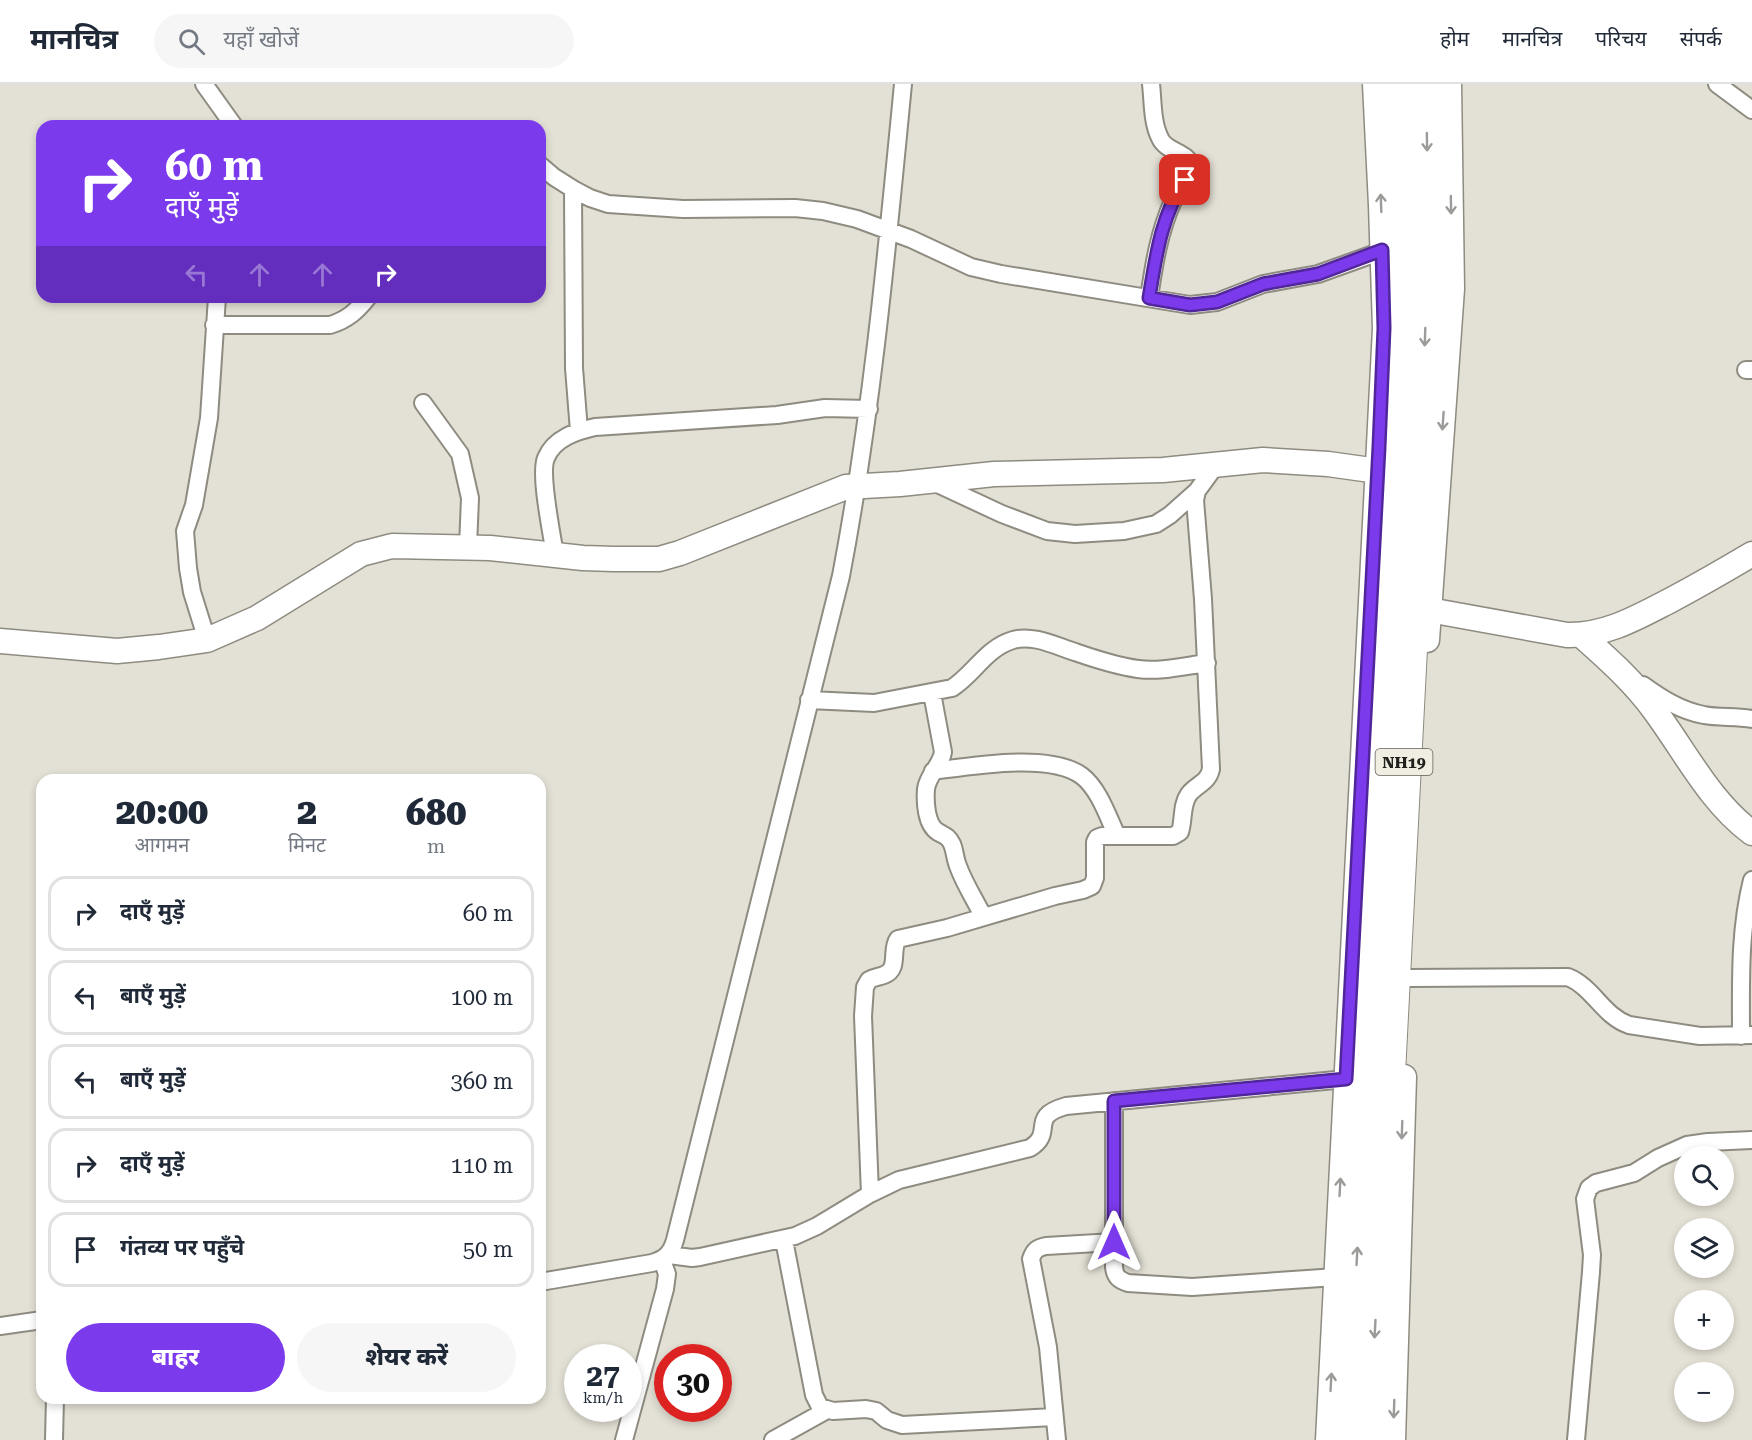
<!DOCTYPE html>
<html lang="hi">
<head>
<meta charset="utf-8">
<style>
	:root { --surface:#fff; --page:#f6f6f7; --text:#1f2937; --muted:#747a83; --line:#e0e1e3; --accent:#7c3aed }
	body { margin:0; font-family:"Roboto Serif","Noto Sans Devanagari",serif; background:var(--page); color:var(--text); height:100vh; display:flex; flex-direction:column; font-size:22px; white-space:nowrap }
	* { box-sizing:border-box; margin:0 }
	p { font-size:20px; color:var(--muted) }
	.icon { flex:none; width:33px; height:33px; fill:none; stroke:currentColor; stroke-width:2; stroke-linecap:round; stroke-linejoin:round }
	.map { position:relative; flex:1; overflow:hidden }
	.drawer { position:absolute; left:36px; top:690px; width:510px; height:630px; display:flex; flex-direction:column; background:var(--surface); border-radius:18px; box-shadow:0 3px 9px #0003 }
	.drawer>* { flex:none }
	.banner { position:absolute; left:36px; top:36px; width:510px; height:183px; border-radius:18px; box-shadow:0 3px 9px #0003; background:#7c3aed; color:#fff; overflow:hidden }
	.controls { position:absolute; left:1674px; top:1062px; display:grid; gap:12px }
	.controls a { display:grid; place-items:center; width:60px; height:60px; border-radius:50%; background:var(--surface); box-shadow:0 3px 9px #0003; font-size:30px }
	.speed { position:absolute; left:564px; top:1260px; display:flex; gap:12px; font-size:30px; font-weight:700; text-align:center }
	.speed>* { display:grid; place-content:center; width:78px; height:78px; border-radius:50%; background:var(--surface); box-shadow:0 3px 9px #0003; line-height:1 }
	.speed small { font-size:15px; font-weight:400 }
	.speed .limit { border:9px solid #d22; background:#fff; color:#111 }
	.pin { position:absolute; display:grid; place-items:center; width:51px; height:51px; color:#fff; margin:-26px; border-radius:12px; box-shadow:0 3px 9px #0006 }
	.me { position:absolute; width:66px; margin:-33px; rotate:0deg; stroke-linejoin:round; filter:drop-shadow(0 0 4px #0008) }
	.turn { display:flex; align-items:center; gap:21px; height:126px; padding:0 30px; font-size:27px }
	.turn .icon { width:78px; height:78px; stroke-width:2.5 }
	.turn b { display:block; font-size:42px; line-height:51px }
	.lanes { display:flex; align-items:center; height:57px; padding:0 30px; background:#0003; justify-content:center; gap:30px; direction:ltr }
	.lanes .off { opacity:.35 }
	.eta { display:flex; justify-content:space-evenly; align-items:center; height:102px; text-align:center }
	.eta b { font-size:36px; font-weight:800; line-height:42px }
	.button { display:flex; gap:12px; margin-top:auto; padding:12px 30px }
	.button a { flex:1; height:69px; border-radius:36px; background:var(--accent); color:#fff; font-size:24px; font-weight:800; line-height:69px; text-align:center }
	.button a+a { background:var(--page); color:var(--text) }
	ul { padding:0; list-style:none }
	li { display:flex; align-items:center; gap:18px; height:75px; margin:0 12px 9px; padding:0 18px; border:3px solid var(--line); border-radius:18px }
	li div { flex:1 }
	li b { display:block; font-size:22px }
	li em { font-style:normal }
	header { display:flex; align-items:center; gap:36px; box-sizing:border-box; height:84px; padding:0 30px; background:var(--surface); border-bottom:2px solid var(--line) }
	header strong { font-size:28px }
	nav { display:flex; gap:33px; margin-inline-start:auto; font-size:21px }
	.search { width:420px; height:54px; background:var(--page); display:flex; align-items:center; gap:15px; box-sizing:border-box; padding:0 21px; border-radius:33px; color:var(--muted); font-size:22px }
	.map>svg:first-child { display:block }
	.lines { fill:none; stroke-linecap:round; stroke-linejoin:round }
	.street-casing { stroke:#8e8b81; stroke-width:20 }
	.secondary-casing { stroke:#8e8b81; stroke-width:27 }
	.highway-casing { stroke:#8e8b81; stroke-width:34 }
	.street { stroke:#fff; stroke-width:16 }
	.secondary { stroke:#fff; stroke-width:24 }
	.highway { stroke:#fff; stroke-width:32 }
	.oneway { stroke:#9b9b99 }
	.route-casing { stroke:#51269a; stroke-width:15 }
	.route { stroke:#7c3aed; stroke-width:10 }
	.labels { text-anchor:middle; stroke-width:6; stroke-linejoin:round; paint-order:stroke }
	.shield { fill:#f0ede2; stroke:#5f5e57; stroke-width:1.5 }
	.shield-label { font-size:16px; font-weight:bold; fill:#21201c }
</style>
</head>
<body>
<header>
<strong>मानचित्र</strong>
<div class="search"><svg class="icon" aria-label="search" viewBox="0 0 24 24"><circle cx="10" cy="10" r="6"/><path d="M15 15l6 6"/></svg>यहाँ खोजें</div>
<nav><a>होम</a><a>मानचित्र</a><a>परिचय</a><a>संपर्क</a></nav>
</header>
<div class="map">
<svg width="1752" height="1356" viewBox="0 0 1752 1356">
	<rect width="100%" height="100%" fill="#e3e0d5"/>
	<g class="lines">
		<defs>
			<path id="street" d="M204,0l30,42
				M1717,0l35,26
				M540,81l14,12 19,12 17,9 18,6 75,5 112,-1 28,3 34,8 54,20 60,28 30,7 189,31 27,-3 46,-18 55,-10 64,-23
				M573,105l1,179 5,63
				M1149,214c5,-34 10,-66 24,-97 5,-10 20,-26 17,-37 -2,-11 -25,-13 -30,-26 -8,-15 -7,-37 -9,-54
				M214,241h116c17,-5 27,-14 38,-28
				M1746,286h6
				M423,319l37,51 10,44 -2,49
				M929,396l73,34 45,17 28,3 49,-3 32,-7 14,-9 27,-24
				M555,471c-3,-21 -16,-81 -9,-97 8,-20 31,-27 49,-31l182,-12 48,-7 44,1
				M207,556l-15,-48 -4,-24 -3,-37 9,-26 15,-87 8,-121
				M1643,601c18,13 38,26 61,30 15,3 32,1 48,4
				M932,609l11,59c-2,14 -15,22 -17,37 -1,13 0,36 12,43 7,4 10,4 14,12 3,7 3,15 6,22 6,17 17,34 25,50
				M809,616l65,3 78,-15c22,-14 34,-40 61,-48 20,-6 43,6 62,12 20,7 42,14 63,17 22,3 46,-3 69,-6
				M933,687c38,-5 118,-19 149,5 17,13 26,41 35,60
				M1409,894l159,-1c25,10 35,39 61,48l71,11 52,-1
				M1741,952c0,-53 -2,-104 11,-156
				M1114,1017v166c1,10 5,13 14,16l64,4 144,-10
				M870,1110l-7,-178 2,-29 4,-7c5,-3 10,-3 15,-5 16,-6 6,-25 14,-36l49,-11 108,-32 28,-6 9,-4 3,-8v-36l2,-4 5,-2h71l7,-4c4,-12 1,-27 9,-38 8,-10 19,-11 22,-25l-8,-170 -8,-99 2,-9 19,-26
				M784,1156l30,155 6,12 13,4 33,-2 10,2 11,9 15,5 152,-8
				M669,1171l23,3 8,-1 95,-21 22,-10 53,-32 29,-14 131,-32c26,-16 -3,-31 36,-42l280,-27
				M540,1198l112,-19c13,-4 19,-9 23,-23l166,-664c31,-163 46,-327 62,-492
				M0,1242l42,-6
				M54,1356l1,-42
				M624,1356l41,-151 2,-15 -5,-14
				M773,1356l54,-30
				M1057,1356l-9,-93 -17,-88c3,-9 6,-11 15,-13l68,-4
				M1576,1356l15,-168 1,-17 -7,-56 4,-11 7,-5 38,-10 24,-15 29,-13 21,-3 44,-2"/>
			<path id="secondary" d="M1429,526l138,25c39,1 71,-18 104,-35 28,-15 54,-30 81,-46
				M1581,551c27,24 53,47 74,76 31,42 55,91 97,122
				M1427,556l25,-351 -3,-205
				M0,557l117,10 42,-4 48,-7 50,-22 104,-64 31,-8 98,2 93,10 31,1h45l21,-6 166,-66 54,-3 94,-10 169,-4 100,-10 65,4 50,7
				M1328,1356l57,-1112 -4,-123 -6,-121
				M1393,1356l11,-363"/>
			<path id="highway" d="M1348,1356l55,-1145 -6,-211
				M1370,1356l53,-1023 6,-200 -4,-133"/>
		</defs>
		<use href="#street" class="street-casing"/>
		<use href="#secondary" class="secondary-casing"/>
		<use href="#highway" class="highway-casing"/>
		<use href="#street" class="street"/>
		<use href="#secondary" class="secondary"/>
		<use href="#highway" class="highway"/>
	</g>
	<defs><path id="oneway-shaft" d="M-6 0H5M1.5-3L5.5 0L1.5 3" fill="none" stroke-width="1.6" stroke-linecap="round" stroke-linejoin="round" transform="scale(1.5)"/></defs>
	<g class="oneway">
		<use href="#oneway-shaft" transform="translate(1427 58) rotate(89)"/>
		<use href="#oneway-shaft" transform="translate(1381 119) rotate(-92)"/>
		<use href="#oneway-shaft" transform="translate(1451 121) rotate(89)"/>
		<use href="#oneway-shaft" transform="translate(1425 253) rotate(92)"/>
		<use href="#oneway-shaft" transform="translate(1443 337) rotate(94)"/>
		<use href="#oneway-shaft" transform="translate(1402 1046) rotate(92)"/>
		<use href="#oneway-shaft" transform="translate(1340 1103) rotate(-87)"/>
		<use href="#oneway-shaft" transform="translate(1357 1172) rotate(-87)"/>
		<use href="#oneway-shaft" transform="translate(1375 1245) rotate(93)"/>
		<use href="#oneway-shaft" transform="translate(1331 1298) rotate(-87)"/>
		<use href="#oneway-shaft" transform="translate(1394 1325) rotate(92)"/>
	</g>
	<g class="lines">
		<defs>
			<path id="route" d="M1114,1158v-141l232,-22 33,-632 5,-119 -2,-78 -64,24 -55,10 -46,18 -27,3 -41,-7c7,-42 12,-82 36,-118"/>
		</defs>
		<use href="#route" class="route-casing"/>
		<use href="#route" class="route"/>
	</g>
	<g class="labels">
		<rect class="shield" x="1375.5" y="665" width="57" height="26" rx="4.5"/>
		<g class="shield-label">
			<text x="1404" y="684">NH19</text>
		</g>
	</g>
</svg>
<div class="controls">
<a><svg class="icon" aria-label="search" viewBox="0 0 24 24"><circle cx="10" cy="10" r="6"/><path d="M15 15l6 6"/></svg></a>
<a><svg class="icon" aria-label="layers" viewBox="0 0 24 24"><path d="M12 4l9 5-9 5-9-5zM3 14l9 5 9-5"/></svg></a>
<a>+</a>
<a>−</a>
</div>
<div class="speed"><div>27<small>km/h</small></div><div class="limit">30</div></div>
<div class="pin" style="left:1185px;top:96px;background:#d93025"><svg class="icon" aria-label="arrive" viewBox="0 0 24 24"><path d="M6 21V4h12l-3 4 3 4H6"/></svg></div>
<svg class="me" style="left:1114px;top:1158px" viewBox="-20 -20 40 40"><path d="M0-17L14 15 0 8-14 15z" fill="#7c3aed" stroke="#fff" stroke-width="4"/></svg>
<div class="banner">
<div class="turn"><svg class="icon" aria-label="right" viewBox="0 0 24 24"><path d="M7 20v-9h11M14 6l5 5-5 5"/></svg><div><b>60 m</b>दाएँ मुड़ें</div></div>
<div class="lanes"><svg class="icon off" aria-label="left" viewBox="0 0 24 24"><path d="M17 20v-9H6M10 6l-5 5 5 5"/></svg><svg class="icon off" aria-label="ahead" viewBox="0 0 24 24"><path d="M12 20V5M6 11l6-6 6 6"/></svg><svg class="icon off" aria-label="ahead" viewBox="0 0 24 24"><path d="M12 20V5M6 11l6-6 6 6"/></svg><svg class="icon" aria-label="right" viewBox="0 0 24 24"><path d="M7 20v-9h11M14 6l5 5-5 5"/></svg></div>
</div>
<section class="drawer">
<div class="eta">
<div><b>20:00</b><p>आगमन</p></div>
<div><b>2</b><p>मिनट</p></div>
<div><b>680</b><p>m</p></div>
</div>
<ul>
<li><svg class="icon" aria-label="right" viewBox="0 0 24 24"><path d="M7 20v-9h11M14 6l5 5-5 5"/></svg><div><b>दाएँ मुड़ें</b></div><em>60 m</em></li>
<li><svg class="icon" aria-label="left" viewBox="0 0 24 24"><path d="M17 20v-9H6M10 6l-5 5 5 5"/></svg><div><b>बाएँ मुड़ें</b></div><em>100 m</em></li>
<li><svg class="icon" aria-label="left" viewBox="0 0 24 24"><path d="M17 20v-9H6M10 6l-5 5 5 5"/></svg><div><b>बाएँ मुड़ें</b></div><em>360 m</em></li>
<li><svg class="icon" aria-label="right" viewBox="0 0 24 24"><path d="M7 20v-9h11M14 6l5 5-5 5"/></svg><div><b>दाएँ मुड़ें</b></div><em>110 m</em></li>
<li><svg class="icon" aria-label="arrive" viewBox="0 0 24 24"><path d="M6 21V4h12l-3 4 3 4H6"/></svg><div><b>गंतव्य पर पहुँचे</b></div><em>50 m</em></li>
</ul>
<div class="button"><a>बाहर</a><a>शेयर करें</a></div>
</section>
</div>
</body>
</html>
